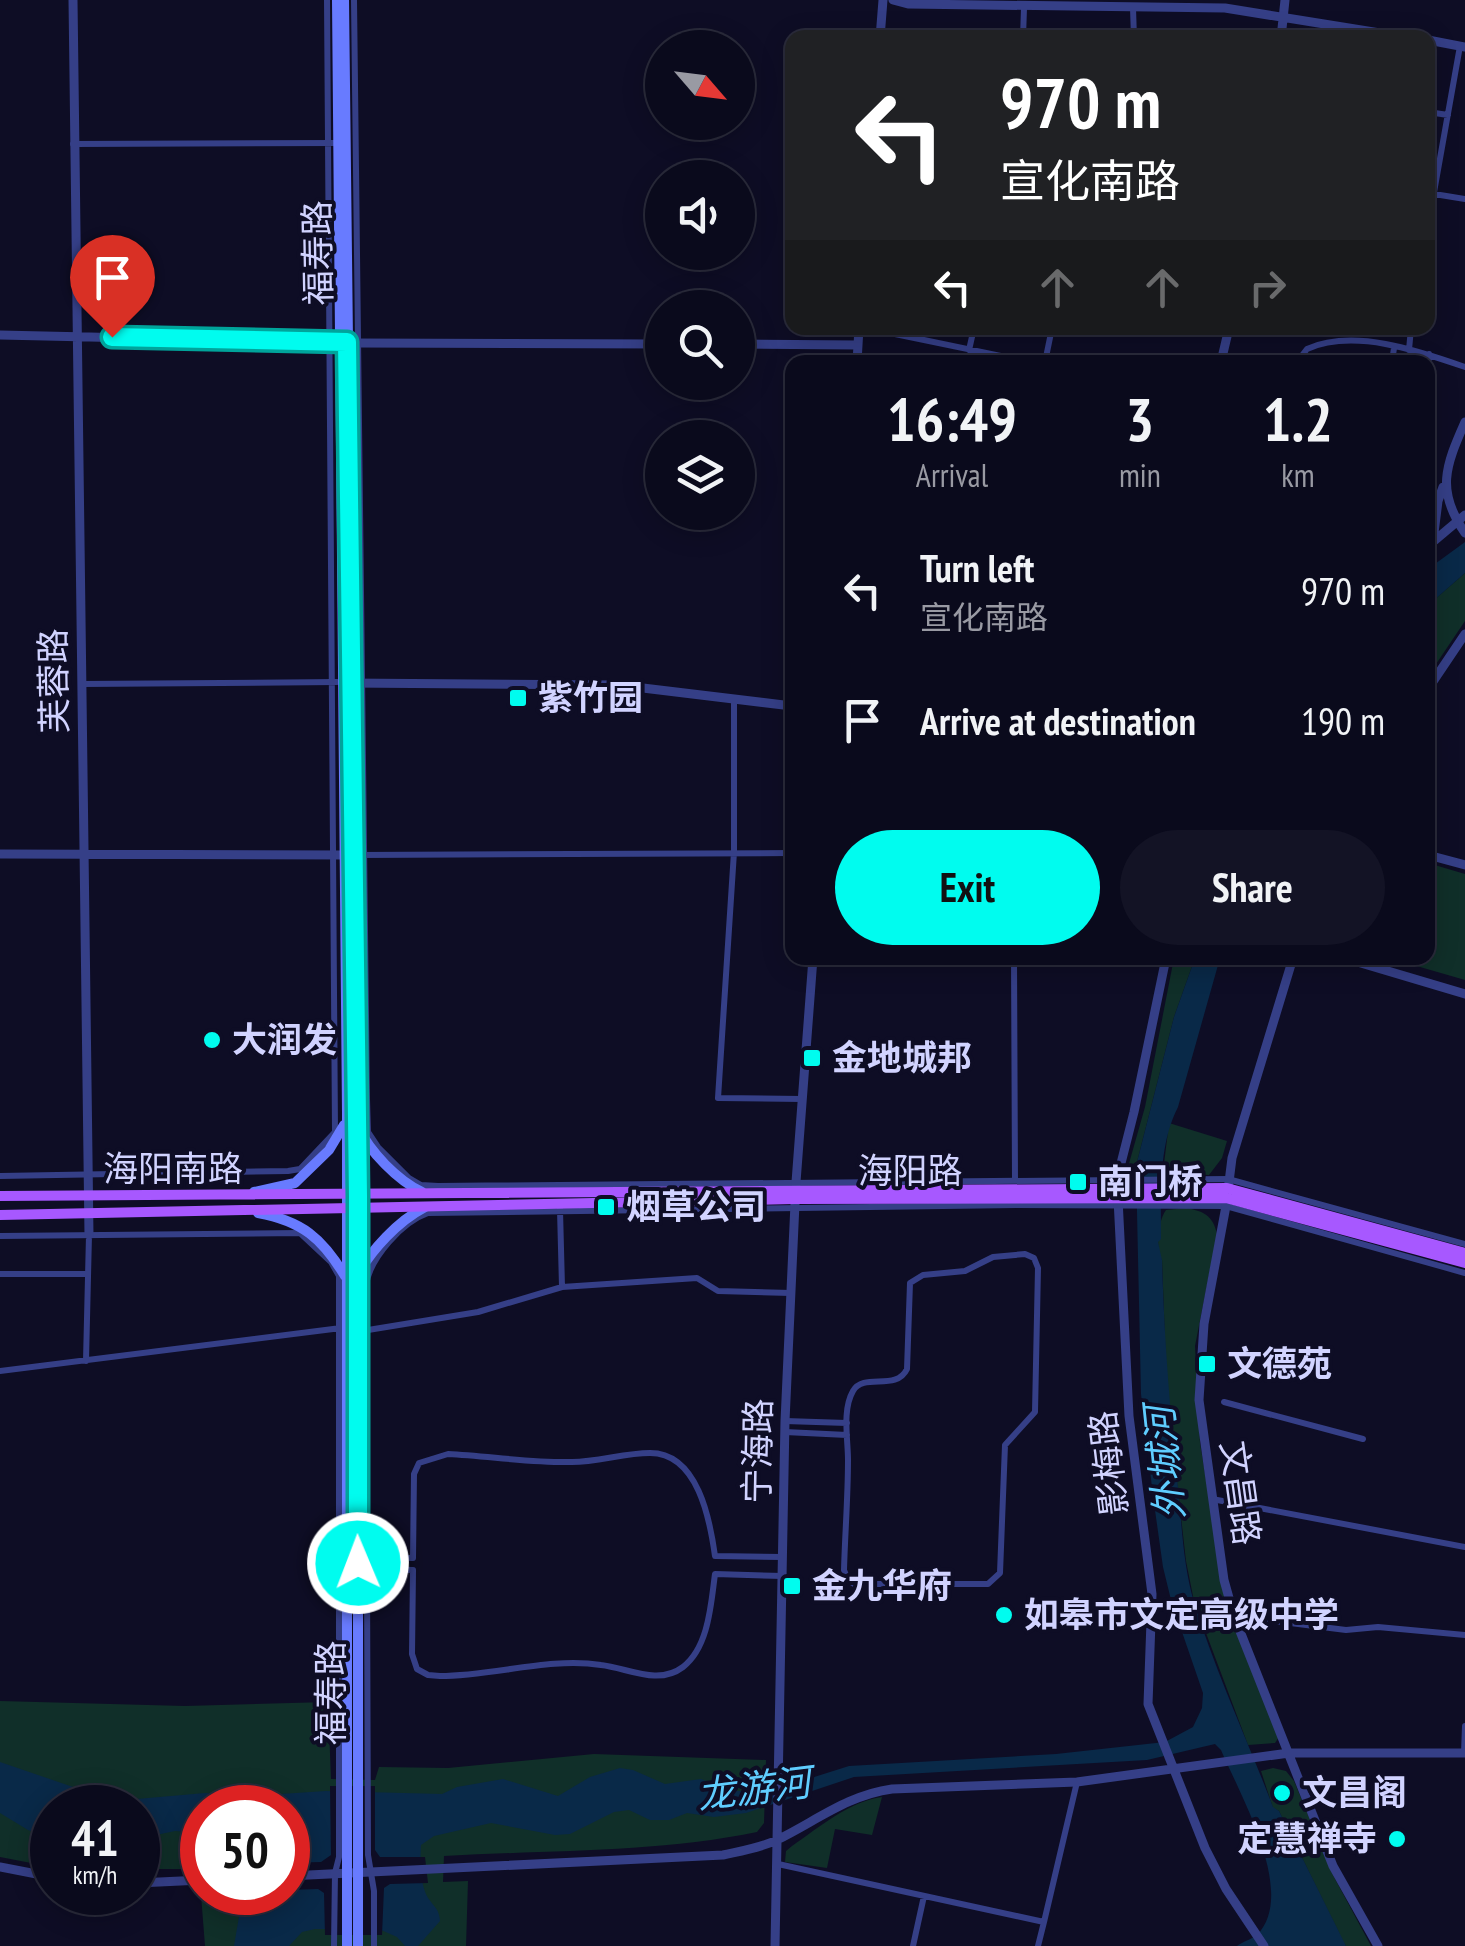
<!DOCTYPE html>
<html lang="en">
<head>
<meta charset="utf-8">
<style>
	:root { --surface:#0a0a1c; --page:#131325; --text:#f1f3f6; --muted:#999aa3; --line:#2a2b3b; --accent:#00fcef }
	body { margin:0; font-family:"PT Sans Narrow","Noto Sans SC",sans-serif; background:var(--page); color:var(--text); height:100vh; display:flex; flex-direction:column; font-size:38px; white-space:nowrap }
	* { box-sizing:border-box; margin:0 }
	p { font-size:32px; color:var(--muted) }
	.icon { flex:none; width:55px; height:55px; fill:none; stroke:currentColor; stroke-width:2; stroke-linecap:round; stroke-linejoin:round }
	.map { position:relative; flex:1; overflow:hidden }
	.details { position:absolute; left:785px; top:355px; width:650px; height:610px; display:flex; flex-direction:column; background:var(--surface); border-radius:20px; box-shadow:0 5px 25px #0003,0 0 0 2px var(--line) }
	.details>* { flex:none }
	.hud { position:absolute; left:785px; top:30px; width:650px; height:305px; border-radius:20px; box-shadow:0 5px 25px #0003,0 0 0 2px var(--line); background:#202124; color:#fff; overflow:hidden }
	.needle { width:65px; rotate:118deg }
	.controls { position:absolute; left:645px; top:30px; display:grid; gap:20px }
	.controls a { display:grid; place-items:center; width:110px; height:110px; border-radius:50%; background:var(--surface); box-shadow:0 5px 25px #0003,0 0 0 2px var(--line); font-size:50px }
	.speed { position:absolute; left:30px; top:1785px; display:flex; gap:20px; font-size:50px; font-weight:700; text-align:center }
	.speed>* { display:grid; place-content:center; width:130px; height:130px; border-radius:50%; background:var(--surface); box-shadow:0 5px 25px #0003,0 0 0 2px var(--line); line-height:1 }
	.speed small { font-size:25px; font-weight:400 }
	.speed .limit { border:15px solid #d22; background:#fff; color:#111 }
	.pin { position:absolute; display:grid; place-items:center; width:85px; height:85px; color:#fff; margin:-102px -42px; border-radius:50% 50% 50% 0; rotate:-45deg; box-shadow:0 0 10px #0007 }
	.pin .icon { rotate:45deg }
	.me { position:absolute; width:110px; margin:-55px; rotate:359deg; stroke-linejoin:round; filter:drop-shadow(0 0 8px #0008) }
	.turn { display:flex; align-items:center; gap:35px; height:210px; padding:0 50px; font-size:45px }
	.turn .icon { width:130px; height:130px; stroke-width:2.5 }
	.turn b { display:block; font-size:70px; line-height:85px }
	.lanes { display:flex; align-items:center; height:95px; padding:0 50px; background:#0003; justify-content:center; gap:50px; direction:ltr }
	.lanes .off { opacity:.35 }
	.eta { display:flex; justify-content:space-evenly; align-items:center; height:170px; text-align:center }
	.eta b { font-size:60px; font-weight:800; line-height:70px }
	.action { display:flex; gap:20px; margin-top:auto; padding:20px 50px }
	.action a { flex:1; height:115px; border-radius:60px; background:var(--accent); color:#111; font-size:40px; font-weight:800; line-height:115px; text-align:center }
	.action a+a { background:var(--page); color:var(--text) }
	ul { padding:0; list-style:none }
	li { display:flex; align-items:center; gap:30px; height:130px; padding:0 50px }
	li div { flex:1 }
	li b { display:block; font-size:38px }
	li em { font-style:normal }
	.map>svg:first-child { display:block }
	.green { fill:#102f29; fill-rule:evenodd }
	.water { fill:#092948 }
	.pier { fill:#0e0d25 }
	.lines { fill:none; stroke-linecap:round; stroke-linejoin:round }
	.minor { stroke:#353f87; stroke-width:6 }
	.tertiary { stroke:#353f87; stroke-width:9 }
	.secondary { stroke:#687bff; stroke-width:10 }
	.primary { stroke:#a758ff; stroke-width:10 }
	.route-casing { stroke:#00a49b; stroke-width:25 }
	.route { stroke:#00fcef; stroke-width:18 }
	.poi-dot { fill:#00fcef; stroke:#0e0d25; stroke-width:4 }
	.labels { text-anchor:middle; stroke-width:8; stroke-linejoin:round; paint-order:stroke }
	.street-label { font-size:35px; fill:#d1d3ff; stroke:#0e0d25 }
	.poi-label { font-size:35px; font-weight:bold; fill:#d1d3ff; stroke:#0e0d25; text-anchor:start }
	.water-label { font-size:38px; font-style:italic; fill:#5fcdff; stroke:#0e0d25 }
</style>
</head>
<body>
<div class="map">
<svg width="1465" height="1946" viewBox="0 0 1465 1946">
	<rect width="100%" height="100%" fill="#0e0d25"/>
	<path class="green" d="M1465,573v48l-37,55v-75l6,-1z
		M1428,863l37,11v106l-76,-22h39z
		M1174,958h21l-21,59 -38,149 -8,1 17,-60z
		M1169,1123l58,18 -5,17 -13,17 -46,-3z
		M1186,1208c17,3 27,7 31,26l-22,112 5,97 27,166 52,128 -4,6 -27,2 -54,-144 -8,-40 -19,-167 -5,-134c-7,-11 -4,-39 4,-50z
		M0,1701l185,5 143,-4 3,77 44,1 4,-13 69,1 146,-14 172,6 -2,63 -7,9c-102,21 -210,18 -313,24l-1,26 25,-1 -2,65h-261l-6,-77h-61v-61h-86v59l-52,-10zM202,1808h86v84h-86z
		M1273,1768l13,3 8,10 40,96 37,69h-25l-2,-3 -65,-132 -6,-3 -12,-37z
		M882,1797l-10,38 -37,-6 -8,39 -42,-6 1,-11 6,-5c26,-18 58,-45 90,-49z"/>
	<path class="water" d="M1465,542v31l-32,28h-5v-32z
		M1195,958h25l-42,149c-20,39 -17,89 -17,132l-3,3 4,18c2,77 8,152 16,228 4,38 5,77 16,114 21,69 54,139 79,205l6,4 67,135h-109c5,-4 15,-7 20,-11 41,-41 -18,-142 -36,-185l-6,-6 -68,16 -293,17 -108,36 -32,4 -27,-4 -18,7h-19l-21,-10 -15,2 -44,22 -15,1 -64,-12 -57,13 -13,9c-1,16 -1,40 7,53 7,10 11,11 12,23l-22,25h-13l-8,-9 -18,-8h-64l-13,3 -13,14h-55l9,-53 45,-1v-84h-86v25l-27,-2 -33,7 -4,-4v-26h-86v31l-24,-9 -28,-17v-51l114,39 91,-8 44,3 77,-5 116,3 15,-7 46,-8 55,17 32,-19 30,-9 13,2 32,14 36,-5 30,12h39l79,-25 207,-12 109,-12 28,-15 9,-19 1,-15 -32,-93 -8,-33 -10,-71 -12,-102 -5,-228 38,-149z"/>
	<path class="pier" d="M330,1786h45v64l5,7h45l3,26 -38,1 -6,4 -2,47h-57l-1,-42 -6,-4 -30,1v-27l33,-1 10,-7z"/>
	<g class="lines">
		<path class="minor" d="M354,0l13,1099 1,33 10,15 31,31 12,7 17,1 790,-7 237,65
			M1133,8l1,30
			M1023,38l1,-30
			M1428,112l20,3
			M73,144l264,-1
			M1428,193l37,6
			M1428,226l32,-180
			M859,333l36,1 135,28
			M969,350l5,-22
			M1409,350l2,-22
			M1045,362l7,-34
			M1297,362l10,-13c47,-21 112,2 158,18
			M1392,362l2,-14
			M1428,366l1,-12
			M82,684l255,-2
			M734,699v153l-16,246 84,1
			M359,855l433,-2
			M1014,958l1,223
			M0,1176l288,-5 12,-2 35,-37 -8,-1132
			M560,1210l2,77
			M0,1236l300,-3 31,29 8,14v581l-4,16 -1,73
			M1025,1254l9,4 4,10 -3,144 -30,33 -5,128 -12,11h-134l-6,-4 -4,-10c1,-37 4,-73 4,-110 0,-21 -6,-50 5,-69 11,-19 43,1 54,-22l3,-86 13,-8 42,-4 28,-14z
			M0,1274h87
			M362,1331l116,-19 84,-25 135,-9 21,13 73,2
			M86,1361l3,-126
			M0,1371l341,-43
			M1224,1402l139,37
			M785,1421l62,2
			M785,1432l62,3
			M1212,1499l253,48
			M368,1557l45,1 1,-84 5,-11 29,-9c41,2 83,9 124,8 26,0 52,-9 78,-9 48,0 60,67 65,103l68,1
			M368,1569l45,1 -1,84 5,15 11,6 12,1c54,0 109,-19 161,-11 27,3 57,21 82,2 26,-20 28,-64 32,-93l68,2
			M1235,1616l111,14 32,-3 87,8
			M1464,1753l1,-27
			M778,1864l266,58 -6,24
			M1044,1922l33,-140
			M374,1946v-55l-6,-36 -2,-570c4,-27 36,-63 62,-72l588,-8 210,1 239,67
			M913,1946l11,-50"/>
		<path class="tertiary" d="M73,0l16,1235
			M893,0l15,4 317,4 186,30
			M880,38l3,-38
			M1281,38l4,-38
			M1428,40l37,7
			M0,335l356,8 306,1
			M738,344l120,1
			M857,362l2,-34
			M1221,362l8,-34
			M1465,422c-20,45 -29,69 0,111
			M1433,541l5,-40 5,-14
			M1428,546l37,-31
			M347,683l271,2 174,21
			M1428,689l37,-55
			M0,854l350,1
			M1428,855l37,10
			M1166,958l-32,154 -17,67 12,237 23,178 -4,110 57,144 21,41 38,57
			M1293,958l-61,200 -6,48 -22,118 -5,76 25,180 10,36 99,250 45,80
			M1344,958l121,36
			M0,1867l52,10
			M288,1876l435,-21c18,-4 37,-7 54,-15 39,-19 71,-45 115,-51l185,-7 212,-29h176
			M138,1883l64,-3
			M775,1946l10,-525 11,-239 17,-224"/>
		<path class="secondary" d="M337,0l10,1115v831
			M344,0l14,1196v750
			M358,1127c12,25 39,53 64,65
			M254,1192l41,-9 34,-33 15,-25
			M258,1213c44,8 64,25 87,63
			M357,1276c14,-26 41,-55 68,-69"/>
		<path class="primary" d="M0,1196l1227,-8 238,65
			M0,1215l795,-16 431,-1 239,65"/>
	</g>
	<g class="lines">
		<defs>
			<path id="route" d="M112,337l235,5 11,854v367"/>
		</defs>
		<use href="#route" class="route-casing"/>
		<use href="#route" class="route"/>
	</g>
	<g class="poi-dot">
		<rect x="508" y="688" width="20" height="20" rx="5"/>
		<circle cx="212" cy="1040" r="10"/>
		<rect x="802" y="1048" width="20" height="20" rx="5"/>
		<rect x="1068" y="1172" width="20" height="20" rx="5"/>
		<rect x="596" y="1197" width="20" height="20" rx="5"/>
		<rect x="1197" y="1354" width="20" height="20" rx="5"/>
		<rect x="782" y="1576" width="20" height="20" rx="5"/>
		<circle cx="1004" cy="1615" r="10"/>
		<circle cx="1282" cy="1793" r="10"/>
		<circle cx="1397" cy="1839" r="10"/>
	</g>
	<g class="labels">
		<g class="street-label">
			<text transform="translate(318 253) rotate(-91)" y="12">福寿路</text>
			<text transform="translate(54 681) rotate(-91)" y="12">芙蓉路</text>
			<text x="173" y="1181">海阳南路</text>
			<text x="910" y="1183">海阳路</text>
			<text transform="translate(758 1451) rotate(-89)" y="12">宁海路</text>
			<text transform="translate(1109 1463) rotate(-97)" y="12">影梅路</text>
			<text transform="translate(1240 1493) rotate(82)" y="12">文昌路</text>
			<text transform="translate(331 1693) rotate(-90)" y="12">福寿路</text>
		</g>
		<g class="poi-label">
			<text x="538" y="710">紫竹园</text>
			<text x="232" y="1052">大润发</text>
			<text x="832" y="1070">金地城邦</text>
			<text x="1098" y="1194">南门桥</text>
			<text x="626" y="1219">烟草公司</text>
			<text x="1227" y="1376">文德苑</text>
			<text x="812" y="1598">金九华府</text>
			<text x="1024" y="1627">如皋市文定高级中学</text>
			<text x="1302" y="1805">文昌阁</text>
			<text x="1377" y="1851" text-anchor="end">定慧禅寺</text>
		</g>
		<g class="water-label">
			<text transform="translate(1165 1463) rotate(-96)" y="13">外城河</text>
			<text transform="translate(754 1789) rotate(-7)" y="13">龙游河</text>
		</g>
	</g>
</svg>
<div class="controls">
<a><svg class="needle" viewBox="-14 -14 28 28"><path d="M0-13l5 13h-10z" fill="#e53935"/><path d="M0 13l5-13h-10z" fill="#999aa3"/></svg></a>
<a><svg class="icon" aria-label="sound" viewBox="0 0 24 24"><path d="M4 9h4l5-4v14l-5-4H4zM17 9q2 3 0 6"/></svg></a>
<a><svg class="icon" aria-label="search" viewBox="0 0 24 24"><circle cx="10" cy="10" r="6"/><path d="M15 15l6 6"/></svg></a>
<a><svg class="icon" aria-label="layers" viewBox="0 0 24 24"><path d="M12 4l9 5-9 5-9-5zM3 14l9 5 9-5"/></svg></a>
</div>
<div class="speed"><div>41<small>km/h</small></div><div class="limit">50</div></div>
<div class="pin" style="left:112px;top:337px;background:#d93025"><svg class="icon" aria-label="arrive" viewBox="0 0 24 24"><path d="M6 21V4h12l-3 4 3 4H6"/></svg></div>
<svg class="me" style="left:358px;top:1563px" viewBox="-20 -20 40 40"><circle r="17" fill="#00fcef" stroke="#fff" stroke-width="3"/><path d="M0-11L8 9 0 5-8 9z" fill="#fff"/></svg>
<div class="hud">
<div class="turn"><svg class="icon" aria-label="left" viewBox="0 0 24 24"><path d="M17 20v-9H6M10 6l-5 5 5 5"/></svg><div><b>970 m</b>宣化南路</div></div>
<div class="lanes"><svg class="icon" aria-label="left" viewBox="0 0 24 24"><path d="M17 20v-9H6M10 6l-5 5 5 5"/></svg><svg class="icon off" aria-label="ahead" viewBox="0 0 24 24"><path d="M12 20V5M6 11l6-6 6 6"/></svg><svg class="icon off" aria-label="ahead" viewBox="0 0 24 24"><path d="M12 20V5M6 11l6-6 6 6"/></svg><svg class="icon off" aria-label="right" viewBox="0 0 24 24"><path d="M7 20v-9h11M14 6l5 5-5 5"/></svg></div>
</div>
<section class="details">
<div class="eta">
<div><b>16:49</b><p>Arrival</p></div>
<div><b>3</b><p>min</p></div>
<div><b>1.2</b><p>km</p></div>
</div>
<ul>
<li><svg class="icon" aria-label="left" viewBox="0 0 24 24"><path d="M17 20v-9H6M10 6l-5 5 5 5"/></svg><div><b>Turn left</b><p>宣化南路</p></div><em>970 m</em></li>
<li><svg class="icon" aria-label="arrive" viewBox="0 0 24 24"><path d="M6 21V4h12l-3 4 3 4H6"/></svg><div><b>Arrive at destination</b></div><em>190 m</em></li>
</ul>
<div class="action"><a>Exit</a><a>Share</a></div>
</section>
</div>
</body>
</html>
